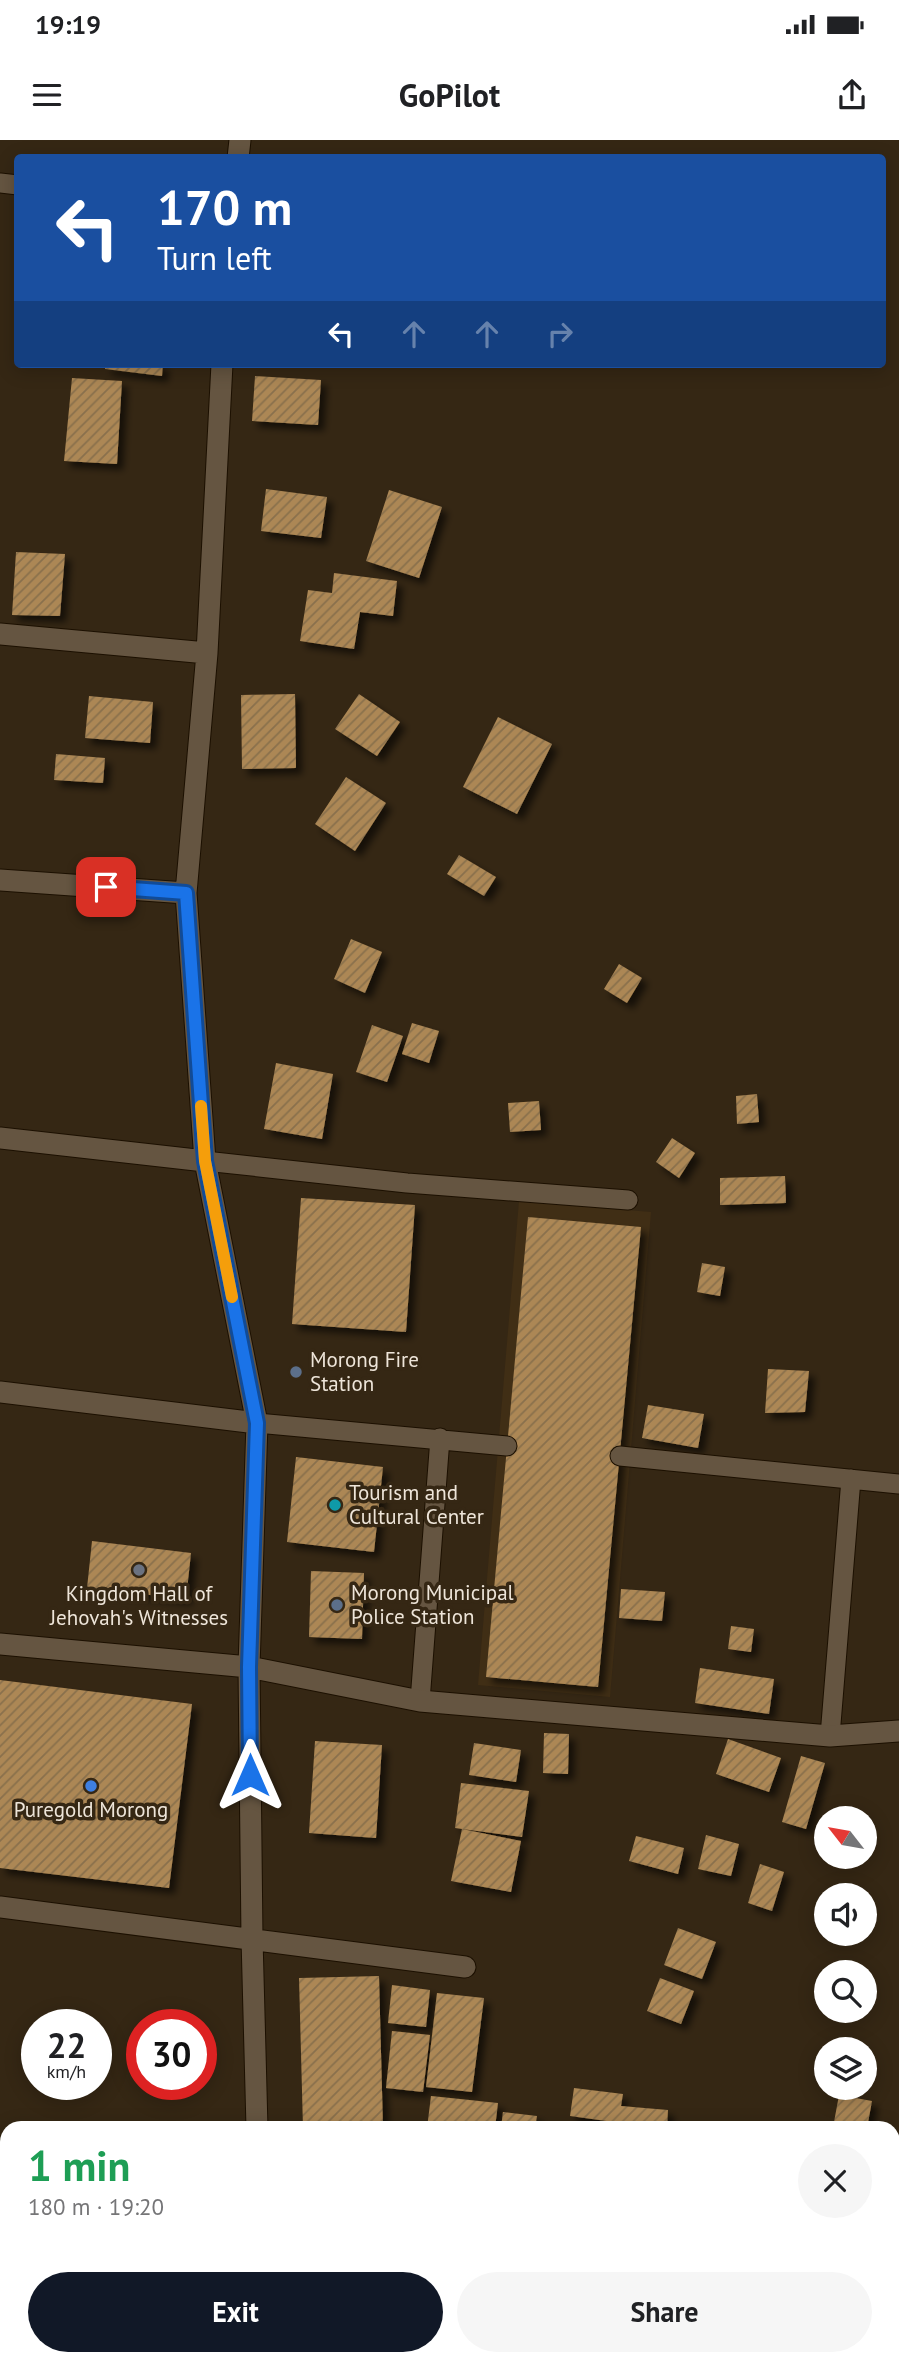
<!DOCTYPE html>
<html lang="en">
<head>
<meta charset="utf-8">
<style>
	:root { --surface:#fff; --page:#f6f6f6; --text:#202124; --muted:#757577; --accent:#111827 }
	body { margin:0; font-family:"PT Sans",sans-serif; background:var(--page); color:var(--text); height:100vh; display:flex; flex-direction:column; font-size:26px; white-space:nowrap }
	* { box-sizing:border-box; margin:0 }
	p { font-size:23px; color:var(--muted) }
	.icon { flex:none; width:38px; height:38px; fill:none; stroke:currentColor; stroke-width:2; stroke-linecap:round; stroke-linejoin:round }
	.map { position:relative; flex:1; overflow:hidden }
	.panel { position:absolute; left:0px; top:1981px; width:900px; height:245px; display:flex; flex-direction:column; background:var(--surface); border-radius:21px 21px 0 0; box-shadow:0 4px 18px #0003 }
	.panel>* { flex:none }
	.hud { position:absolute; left:14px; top:14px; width:872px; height:214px; border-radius:7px; box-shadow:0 4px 18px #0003; background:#1a4fa0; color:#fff; overflow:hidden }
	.needle { width:46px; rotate:301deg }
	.buttons { position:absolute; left:814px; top:1666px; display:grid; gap:14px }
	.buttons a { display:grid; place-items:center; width:63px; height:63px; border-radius:50%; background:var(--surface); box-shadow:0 4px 18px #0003; font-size:35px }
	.speed { position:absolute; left:21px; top:1869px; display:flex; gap:14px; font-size:35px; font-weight:700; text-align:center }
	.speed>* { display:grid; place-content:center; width:91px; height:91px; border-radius:50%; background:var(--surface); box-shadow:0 4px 18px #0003; line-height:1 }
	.speed small { font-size:18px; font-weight:400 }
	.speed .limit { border:10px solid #d22; background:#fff; color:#111 }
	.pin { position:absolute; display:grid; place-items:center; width:60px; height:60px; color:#fff; margin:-30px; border-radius:14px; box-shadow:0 4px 10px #0006 }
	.me { position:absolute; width:77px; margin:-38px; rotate:0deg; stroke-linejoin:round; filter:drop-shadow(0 0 5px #0008) }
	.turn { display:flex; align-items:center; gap:24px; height:147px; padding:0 28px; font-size:32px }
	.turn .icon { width:91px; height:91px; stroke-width:2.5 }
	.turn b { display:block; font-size:49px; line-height:60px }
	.lanes { display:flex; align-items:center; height:66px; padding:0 28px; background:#0003; justify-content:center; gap:35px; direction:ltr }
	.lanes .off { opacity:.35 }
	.round { display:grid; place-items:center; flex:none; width:74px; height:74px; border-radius:37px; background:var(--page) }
	.headline { display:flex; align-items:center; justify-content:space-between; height:119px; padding:0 28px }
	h1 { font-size:42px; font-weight:700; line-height:52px; color:#1e9e55 }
	.button { display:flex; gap:14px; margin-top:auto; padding:14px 28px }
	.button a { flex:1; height:80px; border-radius:42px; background:var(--accent); color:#fff; font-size:28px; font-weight:700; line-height:80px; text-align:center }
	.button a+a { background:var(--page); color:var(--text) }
	.status { display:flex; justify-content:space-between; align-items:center; height:49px; padding:0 35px; background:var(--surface); direction:ltr }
	.status svg { height:19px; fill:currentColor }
	header { display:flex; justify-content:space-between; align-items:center; height:91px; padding:0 28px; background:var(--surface); font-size:32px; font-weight:700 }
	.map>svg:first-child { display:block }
	.built { fill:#402e15 }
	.building { fill:url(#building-hatch); filter:url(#shadow) }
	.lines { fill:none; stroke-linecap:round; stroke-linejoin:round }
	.lane-casing { stroke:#1c1001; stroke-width:21 }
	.street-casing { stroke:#1c1001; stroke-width:23 }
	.lane { stroke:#655541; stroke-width:19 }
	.street { stroke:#655541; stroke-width:21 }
	.route-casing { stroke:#114b97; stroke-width:18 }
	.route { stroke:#1a73e8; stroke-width:12 }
	.slow { stroke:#f59e0b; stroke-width:12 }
	.service-dot { fill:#5c6f8a; stroke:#352714; stroke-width:2.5 }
	.culture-dot { fill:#0f9aa8; stroke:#352714; stroke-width:2.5 }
	.worship-dot { fill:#6b7280; stroke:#352714; stroke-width:2.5 }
	.shop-dot { fill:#3f7fe0; stroke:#352714; stroke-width:2.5 }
	.labels { text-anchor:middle; stroke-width:7; stroke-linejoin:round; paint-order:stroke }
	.poi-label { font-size:21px; fill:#eee5d9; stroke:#352714; text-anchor:start }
</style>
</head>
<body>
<div class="status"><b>19:19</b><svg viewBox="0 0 49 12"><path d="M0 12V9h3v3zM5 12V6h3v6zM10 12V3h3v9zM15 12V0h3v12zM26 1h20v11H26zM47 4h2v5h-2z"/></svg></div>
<header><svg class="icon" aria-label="menu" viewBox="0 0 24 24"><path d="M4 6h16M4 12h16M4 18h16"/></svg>GoPilot<svg class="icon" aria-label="share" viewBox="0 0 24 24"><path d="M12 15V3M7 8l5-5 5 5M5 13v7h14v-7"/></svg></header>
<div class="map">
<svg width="899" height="2226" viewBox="0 0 899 2226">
	<defs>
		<pattern id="building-hatch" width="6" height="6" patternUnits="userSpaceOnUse" patternTransform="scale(1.75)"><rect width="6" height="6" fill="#ac8754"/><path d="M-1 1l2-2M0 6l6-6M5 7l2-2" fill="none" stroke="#89704d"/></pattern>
		<filter id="shadow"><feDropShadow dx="6" dy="6" stdDeviation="3.5" flood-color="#0009"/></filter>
	</defs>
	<rect width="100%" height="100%" fill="#352714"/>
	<path class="built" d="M519,1061l132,11 -41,485 -132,-12z"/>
	<path class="building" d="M106,224h57l-1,12 -57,-7z
		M255,236l66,4 -3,45 -66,-4z
		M72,238l50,3 -5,83 -53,-3z
		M266,349l61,8 -6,41 -60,-7z
		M389,350l53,17 -23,71 -53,-17z
		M16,412l49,2 -5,62 -48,-1z
		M334,433l63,8 -4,35 -33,-4 -6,37 -54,-8 8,-51 24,3z
		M295,554l1,74 -54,1 -1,-74z
		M359,554l41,28 -23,34 -42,-27z
		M89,556l64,6 -3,41 -65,-5z
		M498,577l54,27 -35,70 -54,-27z
		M56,614l49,4 -2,25 -49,-3z
		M346,637l40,26 -31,48 -40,-27z
		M459,715l37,22 -12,19 -37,-22z
		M351,799l31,13 -17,41 -31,-14z
		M619,824l23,14 -15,25 -23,-14z
		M412,883l27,8 -10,32 -27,-9z
		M372,885l31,11 -16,46 -31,-10z
		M276,923l57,11 -11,65 -58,-10z
		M757,954l2,28 -22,2 -1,-28z
		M539,961l2,29 -31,2 -2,-29z
		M672,998l23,15 -16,25 -23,-16z
		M785,1036l1,27 -66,2v-27z
		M301,1058l114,7 -9,127 -114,-8z
		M528,1077l113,10 -43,460 -112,-10z
		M702,1123l23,4 -5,29 -23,-4z
		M768,1229l41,2 -4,41 -40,1z
		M648,1265l56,9 -6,34 -56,-10z
		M296,1317l87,10 -9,85 -87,-10z
		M92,1401l99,12 -5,46 -99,-11z
		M311,1431l53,2 -2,66 -53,-2z
		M621,1449l44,3 -3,29 -43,-3z
		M731,1486l23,3 -3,23 -23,-3z
		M700,1528l74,11 -5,35 -74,-11z
		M0,1540l192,24 -23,184 -169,-20z
		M544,1593l25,1 -1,40 -25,-1z
		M728,1599l53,19 -12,34 -53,-18z
		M315,1601l67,4 -6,93 -67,-5z
		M474,1603l47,7 -5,32 -47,-7z
		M801,1616l24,7 -19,66 -24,-7z
		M461,1643l68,8 -7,46 -67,-9z
		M462,1689l59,12 -10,51 -60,-11z
		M706,1695l33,9 -8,32 -33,-7z
		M636,1696l48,12 -6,26 -49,-13z
		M760,1724l24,8 -12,39 -24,-8z
		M678,1788l38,14 -14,37 -38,-14z
		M379,1836l4,152h-80l-4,-150z
		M660,1838l34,13 -13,33 -34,-13z
		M392,1845l38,5 -4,37 -38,-4z
		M437,1853l47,5 -12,94 -46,-5z
		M392,1891l38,4 -7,57 -37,-4z
		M574,1948l49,6 -2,12 47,4 -1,18h-54l1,-6 -44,-6z
		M839,1955l33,6 -5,27 -33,-6z
		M431,1956l67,7 -3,25h-68z
		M503,1972l34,4 -2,12h-34z
		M3,2061l4,1v94l-7,-2z
		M393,2219h65l-1,7h-65z
		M546,2219h35l43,7h-79z
		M681,2219h39l-2,7h-38z"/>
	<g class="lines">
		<defs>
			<path id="lane" d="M0,43l18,2
				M205,1021l202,22 221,17
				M257,1283l250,23
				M620,1316l279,28
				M420,1561l20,-263
				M830,1596l21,-257"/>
			<path id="street" d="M238,18l2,-18
				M222,224l-15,289 -21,240 19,268 52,262 -8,244 3,271 5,190
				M0,494l207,19
				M0,740l186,13
				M0,998l205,23
				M0,1252l257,31
				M0,1504l249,23 171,34 410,35 69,-5
				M0,1767l465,60
				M0,2043l7,1
				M250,2226l1,-7"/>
		</defs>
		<use href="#lane" class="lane-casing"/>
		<use href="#street" class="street-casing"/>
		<use href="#lane" class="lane"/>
		<use href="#street" class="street"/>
	</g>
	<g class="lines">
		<defs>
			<path id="route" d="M106,747l80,6 19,268 52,262 -8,244 1,108"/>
		</defs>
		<use href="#route" class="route-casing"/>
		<use href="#route" class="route"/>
		<path class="slow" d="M201,966l4,55 27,136"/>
	</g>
	<g class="service-dot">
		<circle cx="296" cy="1232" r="7"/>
		<circle cx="337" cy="1465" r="7"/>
	</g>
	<circle class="culture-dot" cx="335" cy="1365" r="7"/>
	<circle class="worship-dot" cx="139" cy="1430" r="7"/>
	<circle class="shop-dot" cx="91" cy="1646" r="7"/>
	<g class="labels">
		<g class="poi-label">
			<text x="310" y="1227">Morong Fire<tspan x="310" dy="24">Station</tspan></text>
			<text x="349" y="1360">Tourism and<tspan x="349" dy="24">Cultural Center</tspan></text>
			<text x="351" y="1460">Morong Municipal<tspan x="351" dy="24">Police Station</tspan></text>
			<text x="139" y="1461" text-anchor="middle">Kingdom Hall of<tspan x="139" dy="24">Jehovah's Witnesses</tspan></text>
			<text x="91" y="1677" text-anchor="middle">Puregold Morong</text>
		</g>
	</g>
</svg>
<div class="buttons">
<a><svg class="needle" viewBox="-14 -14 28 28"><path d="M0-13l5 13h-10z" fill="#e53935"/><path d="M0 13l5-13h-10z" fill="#757577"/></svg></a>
<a><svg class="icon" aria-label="sound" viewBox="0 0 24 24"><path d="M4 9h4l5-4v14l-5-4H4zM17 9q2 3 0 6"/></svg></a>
<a><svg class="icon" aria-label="search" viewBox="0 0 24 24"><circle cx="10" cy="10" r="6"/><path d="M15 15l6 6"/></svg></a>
<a><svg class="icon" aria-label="layers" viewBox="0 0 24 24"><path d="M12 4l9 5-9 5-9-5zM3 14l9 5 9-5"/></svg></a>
</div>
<div class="speed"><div>22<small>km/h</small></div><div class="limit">30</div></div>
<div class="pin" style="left:106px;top:747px;background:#d93025"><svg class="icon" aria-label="arrive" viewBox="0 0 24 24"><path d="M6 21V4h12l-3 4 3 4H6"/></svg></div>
<svg class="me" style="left:250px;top:1635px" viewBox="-20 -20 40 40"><path d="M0-17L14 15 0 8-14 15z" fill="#1a73e8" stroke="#fff" stroke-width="4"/></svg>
<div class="hud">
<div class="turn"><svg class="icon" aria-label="left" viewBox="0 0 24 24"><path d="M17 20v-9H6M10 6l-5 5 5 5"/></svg><div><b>170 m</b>Turn left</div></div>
<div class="lanes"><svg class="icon" aria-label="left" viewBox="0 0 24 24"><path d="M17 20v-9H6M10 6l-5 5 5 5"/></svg><svg class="icon off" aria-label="ahead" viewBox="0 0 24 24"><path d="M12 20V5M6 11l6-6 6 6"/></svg><svg class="icon off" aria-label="ahead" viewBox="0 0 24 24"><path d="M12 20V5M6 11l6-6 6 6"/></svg><svg class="icon off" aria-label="right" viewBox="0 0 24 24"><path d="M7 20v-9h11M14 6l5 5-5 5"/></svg></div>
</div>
<section class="panel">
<div class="headline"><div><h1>1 min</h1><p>180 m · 19:20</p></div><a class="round"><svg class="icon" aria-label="close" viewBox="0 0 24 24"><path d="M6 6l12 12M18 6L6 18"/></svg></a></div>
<div class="button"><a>Exit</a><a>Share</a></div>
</section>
</div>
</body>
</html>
